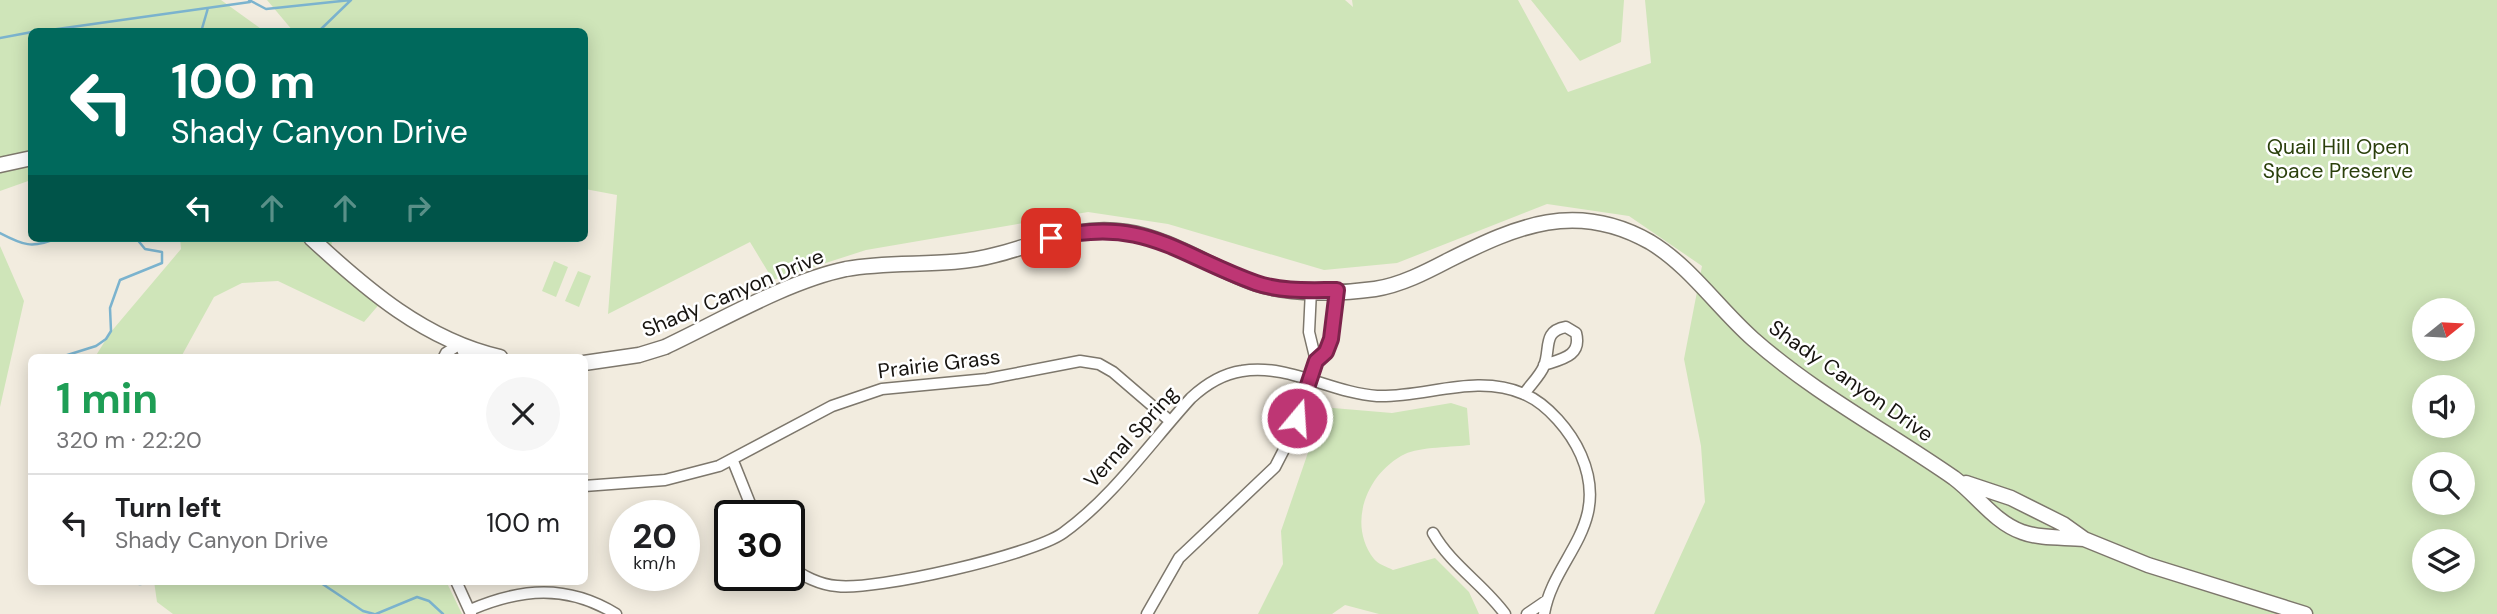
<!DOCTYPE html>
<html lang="en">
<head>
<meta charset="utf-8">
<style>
	:root { --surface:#fff; --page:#f6f6f6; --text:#202124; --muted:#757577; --line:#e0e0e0 }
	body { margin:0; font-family:"DM Sans",sans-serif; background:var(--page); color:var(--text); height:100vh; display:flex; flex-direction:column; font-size:26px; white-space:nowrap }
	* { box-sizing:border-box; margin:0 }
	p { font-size:23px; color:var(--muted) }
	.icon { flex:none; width:38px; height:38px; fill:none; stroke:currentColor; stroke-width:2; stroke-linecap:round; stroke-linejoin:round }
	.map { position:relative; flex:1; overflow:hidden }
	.sheet { position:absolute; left:28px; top:354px; width:560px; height:231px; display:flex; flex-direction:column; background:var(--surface); border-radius:10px; box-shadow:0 4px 18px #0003 }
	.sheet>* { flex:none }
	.guide { position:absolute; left:28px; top:28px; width:560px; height:214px; border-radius:10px; box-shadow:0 4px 18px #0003; background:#00695c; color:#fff; overflow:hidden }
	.needle { width:46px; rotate:72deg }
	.buttons { position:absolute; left:2412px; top:298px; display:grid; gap:14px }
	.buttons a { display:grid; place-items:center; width:63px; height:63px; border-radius:50%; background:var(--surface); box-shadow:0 4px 18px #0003; font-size:35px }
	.speed { position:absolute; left:609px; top:500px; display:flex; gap:14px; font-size:35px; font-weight:700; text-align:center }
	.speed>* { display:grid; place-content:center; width:91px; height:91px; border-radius:50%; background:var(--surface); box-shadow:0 4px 18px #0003; line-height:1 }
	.speed small { font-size:18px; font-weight:400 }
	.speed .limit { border:4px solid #111; border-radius:10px; background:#fff; color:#111 }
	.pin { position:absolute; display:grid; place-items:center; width:60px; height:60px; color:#fff; margin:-30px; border-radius:14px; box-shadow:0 4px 10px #0006 }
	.me { position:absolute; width:77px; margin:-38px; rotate:18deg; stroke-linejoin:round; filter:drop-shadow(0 0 5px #0008) }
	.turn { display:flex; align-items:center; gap:24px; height:147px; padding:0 28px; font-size:32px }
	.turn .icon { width:91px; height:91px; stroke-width:2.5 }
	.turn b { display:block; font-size:49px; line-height:60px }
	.lanes { display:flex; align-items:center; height:66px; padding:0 28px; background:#0003; justify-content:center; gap:35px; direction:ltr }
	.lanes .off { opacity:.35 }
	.round { display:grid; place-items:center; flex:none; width:74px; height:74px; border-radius:37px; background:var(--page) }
	.summary { display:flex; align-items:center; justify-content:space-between; height:119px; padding:0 28px }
	h1 { font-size:42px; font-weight:700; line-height:52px; color:#1e9e55 }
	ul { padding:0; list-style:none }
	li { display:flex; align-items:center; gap:21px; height:98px; padding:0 28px; border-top:2px solid var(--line) }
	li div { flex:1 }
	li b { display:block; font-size:26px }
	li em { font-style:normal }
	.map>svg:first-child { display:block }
	.green { fill:#cfe5b9; fill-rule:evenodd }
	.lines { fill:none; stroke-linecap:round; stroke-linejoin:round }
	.stream { stroke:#7bb3ce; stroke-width:2.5 }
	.minor-casing { stroke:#7d776c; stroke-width:13 }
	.tertiary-casing { stroke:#7d776c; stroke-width:17 }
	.minor { stroke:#fff; stroke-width:10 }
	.tertiary { stroke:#fff; stroke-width:14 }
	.route-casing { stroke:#7c234b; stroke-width:18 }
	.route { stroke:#be3674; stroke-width:12 }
	.labels { text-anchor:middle; stroke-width:5; stroke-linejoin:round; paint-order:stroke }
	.park-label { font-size:21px; fill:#2b400c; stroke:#fff }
	.street-label { font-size:21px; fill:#16130f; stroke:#fff }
</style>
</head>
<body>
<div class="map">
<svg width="2497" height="614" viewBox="0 0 2497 614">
	<rect width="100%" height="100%" fill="#f2ecdf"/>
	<path class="green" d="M0,0h221l43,31 -232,1 -1,148 -31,11z
		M267,0h1078l8,7 -1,-7h166l50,92 83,-29 -6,-63h852v614h-843l51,-112 -4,-56 -17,-87 18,-93 -73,-50 -82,-12 -150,59 -73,7 -156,-46 -80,-12 -222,38 -93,30 -23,-38 -142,72 9,-119 -32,-6 -1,-157 -291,-1zM2424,310h38v38h-38zM2424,387h38v38h-38zM2424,464h38v38h-38zM2424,541h38v38h-38z
		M1531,0h93l-3,42 -41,19z
		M180,238h152l-1,17 51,46 -18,21 -86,-41 -36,2 -28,14 -33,60h-86l15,-24 71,-84z
		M0,246l24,55 -24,106z
		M554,261l14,6 -12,30 -14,-6z
		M578,271l13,5 -12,31 -14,-6z
		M1451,403l16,5 3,37c-16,2 -51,2 -65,9 -37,18 -59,69 -31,105 4,5 13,8 19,11l42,-12 34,34 10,22h-100l-34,-9 -13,9h-74l25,-50 -2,-33 41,-119 11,-4 59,5z
		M154,581h292l16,33h-289l-16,-12z"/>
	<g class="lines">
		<path class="stream" d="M249,0l17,9 85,-9
			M36,32l214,-30
			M201,32l7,-24
			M318,32l33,-32
			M0,38l32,-6
			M0,233c23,12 32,16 57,5
			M61,357l35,-11 10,-7 5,-8 -1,-23 10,-28 42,-17v-11l-17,-3 -9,-11
			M117,581l23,3 25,-3
			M318,581l45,30 11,3
			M376,614l41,-17 12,4 14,13"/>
		<defs>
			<path id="minor" d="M1311,290l-2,42 7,29
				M444,357l2,-4 14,-9 5,13
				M1524,394c6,-9 16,-18 20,-28 7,-17 -2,-35 22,-39l10,6c6,23 -14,26 -32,32
				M733,461l22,55
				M584,486l81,-6 54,-14 113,-60 50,-17 105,-10 93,-18 19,3 14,8 57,49
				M1433,533c18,32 50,51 72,81
				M789,565c12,11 32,20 48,21 38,5 195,-31 226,-53 50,-36 87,-90 128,-135 14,-13 31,-24 51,-27 45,-8 90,22 135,25 48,2 99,-23 147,-2 24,10 47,38 57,61 31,71 -28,103 -37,159
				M456,581l15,33
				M470,610c51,-22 97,-26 146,4
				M1147,614l32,-56 96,-91 16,-31 25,-75c19,-19 19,-45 21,-71
				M1527,614l19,-13"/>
			<path id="tertiary" d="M0,165l32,-7
				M311,238c55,51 114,102 189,119
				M584,363l55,-8 26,-8c55,-26 123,-66 181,-78 49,-9 101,-1 149,-14 44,-11 84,-31 131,-23 47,7 87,37 131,52 34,11 83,10 118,5 26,-4 51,-17 74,-29 68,-34 127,-60 201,-18 40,24 68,66 103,97 61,54 135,93 201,139 23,17 40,44 68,54 18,7 43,5 62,7
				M1966,483l45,15 52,26 21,15 64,26 157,49"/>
		</defs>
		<use href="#minor" class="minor-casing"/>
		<use href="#tertiary" class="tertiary-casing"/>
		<use href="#minor" class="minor"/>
		<use href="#tertiary" class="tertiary"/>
	</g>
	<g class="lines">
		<defs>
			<path id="route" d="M1051,238c94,-22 124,16 205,45 26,9 55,7 81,7l-6,49 -5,13 -10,9 -19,57"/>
		</defs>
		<use href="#route" class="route-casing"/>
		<use href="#route" class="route"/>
	</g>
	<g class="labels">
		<g class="park-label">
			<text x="2338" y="154">Quail Hill Open<tspan x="2338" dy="24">Space Preserve</tspan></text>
		</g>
		<g class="street-label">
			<text transform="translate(733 293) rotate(-23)" y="7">Shady Canyon Drive</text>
			<text transform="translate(939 364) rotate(-7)" y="7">Prairie Grass</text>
			<text transform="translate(1851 381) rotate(35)" y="7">Shady Canyon Drive</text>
			<text transform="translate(1131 437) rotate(-48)" y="7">Vernal Spring</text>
		</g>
	</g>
</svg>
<div class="buttons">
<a><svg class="needle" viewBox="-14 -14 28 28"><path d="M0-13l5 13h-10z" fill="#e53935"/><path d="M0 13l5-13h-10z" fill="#757577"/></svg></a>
<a><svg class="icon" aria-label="sound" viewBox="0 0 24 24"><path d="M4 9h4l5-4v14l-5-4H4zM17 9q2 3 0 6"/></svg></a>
<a><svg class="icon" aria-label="search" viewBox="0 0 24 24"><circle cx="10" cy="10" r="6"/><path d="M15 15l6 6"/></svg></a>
<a><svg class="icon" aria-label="layers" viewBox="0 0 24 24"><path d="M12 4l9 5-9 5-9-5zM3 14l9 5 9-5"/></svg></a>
</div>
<div class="speed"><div>20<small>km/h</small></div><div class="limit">30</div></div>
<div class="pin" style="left:1051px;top:238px;background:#d93025"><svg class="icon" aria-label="arrive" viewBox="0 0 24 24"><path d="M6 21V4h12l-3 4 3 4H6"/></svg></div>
<svg class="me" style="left:1297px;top:418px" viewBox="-20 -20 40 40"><circle r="17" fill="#be3674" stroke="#fff" stroke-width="3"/><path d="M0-11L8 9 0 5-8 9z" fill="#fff"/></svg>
<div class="guide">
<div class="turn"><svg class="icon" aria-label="left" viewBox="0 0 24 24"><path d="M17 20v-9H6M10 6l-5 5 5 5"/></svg><div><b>100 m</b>Shady Canyon Drive</div></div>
<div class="lanes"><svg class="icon" aria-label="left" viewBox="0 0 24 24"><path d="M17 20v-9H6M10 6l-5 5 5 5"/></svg><svg class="icon off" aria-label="ahead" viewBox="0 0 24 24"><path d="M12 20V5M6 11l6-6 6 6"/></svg><svg class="icon off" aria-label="ahead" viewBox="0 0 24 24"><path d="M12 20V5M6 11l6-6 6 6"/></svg><svg class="icon off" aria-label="right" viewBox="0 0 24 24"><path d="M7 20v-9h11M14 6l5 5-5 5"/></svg></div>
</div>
<section class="sheet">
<div class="summary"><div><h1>1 min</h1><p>320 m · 22:20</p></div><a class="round"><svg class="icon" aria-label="close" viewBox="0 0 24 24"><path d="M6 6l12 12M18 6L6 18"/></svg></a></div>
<ul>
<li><svg class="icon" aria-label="left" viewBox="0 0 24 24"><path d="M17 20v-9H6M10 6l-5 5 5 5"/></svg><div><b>Turn left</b><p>Shady Canyon Drive</p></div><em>100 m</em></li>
</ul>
</section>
</div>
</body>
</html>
